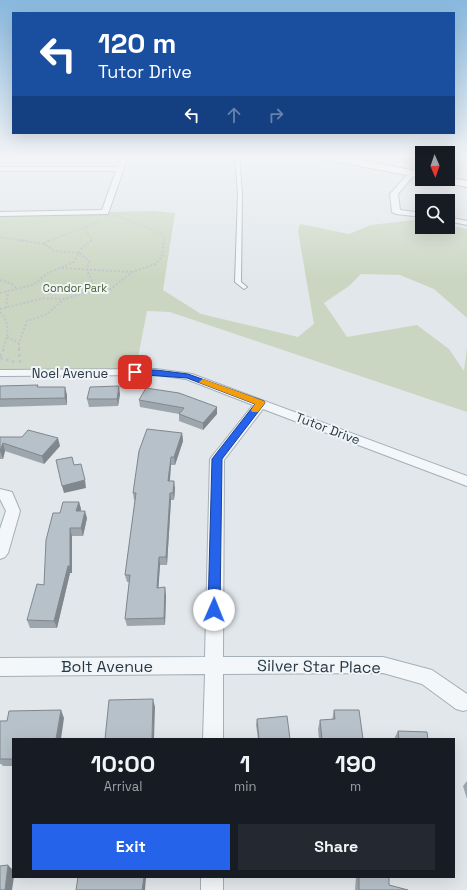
<!DOCTYPE html>
<html lang="en">
<head>
<meta charset="utf-8">
<style>
	:root { --surface:#171b24; --page:#242831; --text:#f1f3f6; --muted:#9ea1a6; --accent:#2563eb }
	body { margin:0; font-family:"Space Grotesk",sans-serif; background:var(--page); color:var(--text); height:100vh; display:flex; flex-direction:column; font-size:15px; white-space:nowrap }
	* { box-sizing:border-box; margin:0 }
	p { font-size:13px; color:var(--muted) }
	.icon { flex:none; width:22px; height:22px; fill:none; stroke:currentColor; stroke-width:2; stroke-linecap:round; stroke-linejoin:round }
	.map { position:relative; flex:1; overflow:hidden }
	.side { position:absolute; left:12px; top:738px; width:443px; height:140px; display:flex; flex-direction:column; background:var(--surface); border-radius:0px; box-shadow:0 4px 16px #0002 }
	.side>* { flex:none }
	.banner { position:absolute; left:12px; top:12px; width:443px; height:122px; border-radius:0px; box-shadow:0 4px 16px #0002; background:#1a4fa0; color:#fff; overflow:hidden }
	.needle { width:26px; rotate:178deg }
	.fabs { position:absolute; left:415px; top:146px; display:grid; gap:8px }
	.fabs a { display:grid; place-items:center; width:40px; height:40px; border-radius:0px; background:var(--surface); box-shadow:0 4px 16px #0002; font-size:20px }
	.pin { position:absolute; display:grid; place-items:center; width:34px; height:34px; color:#fff; margin:-17px; border-radius:8px; box-shadow:0 2px 6px #0006 }
	.me { position:absolute; width:44px; margin:-22px; rotate:1deg; stroke-linejoin:round; filter:drop-shadow(0 0 3px #0008) }
	.turn { display:flex; align-items:center; gap:14px; height:84px; padding:0 20px; font-size:18px }
	.turn .icon { width:52px; height:52px; stroke-width:2.5 }
	.turn b { display:block; font-size:28px; line-height:34px }
	.lanes { display:flex; align-items:center; height:38px; padding:0 20px; background:#0003; justify-content:center; gap:20px; direction:ltr }
	.lanes .off { opacity:.35 }
	.eta { display:flex; justify-content:space-evenly; align-items:center; height:68px; text-align:center }
	.eta b { font-size:24px; font-weight:600; line-height:28px }
	.button { display:flex; gap:8px; margin-top:auto; padding:8px 20px }
	.button a { flex:1; height:46px; border-radius:0px; background:var(--accent); color:#fff; font-size:16px; font-weight:600; line-height:46px; text-align:center }
	.button a+a { background:var(--page); color:var(--text) }
	.map>svg:first-child { display:block }
	.green { fill:#cad6c1 }
	.lines { fill:none; stroke-linecap:round; stroke-linejoin:round }
	.lane-casing { stroke:#a5afb6; stroke-width:2 }
	.street-casing { stroke:#a5afb6; stroke-width:2 }
	.secondary-casing { stroke:#a5afb6; stroke-width:2 }
	.path-far2 { stroke:#bfc5ca; stroke-width:1.5; stroke-dasharray:1.5 1.5; stroke-linecap:butt }
	.path-far1 { stroke:#bfc5ca; stroke-width:2; stroke-dasharray:2 2; stroke-linecap:butt }
	.path { stroke:#bfc5ca; stroke-width:2.5; stroke-dasharray:3 3; stroke-linecap:butt }
	.lane { fill:#f4f7f9; fill-rule:evenodd }
	.street { fill:#f4f7f9; fill-rule:evenodd }
	.secondary { fill:#fff; fill-rule:evenodd }
	.wall { fill:#9da6ad }
	.shaded-wall { fill:#80878d }
	.building { fill:#b7c1c9; stroke:#80878d }
	.route { fill:#2563eb; stroke:#184099 }
	.slow { fill:#f59e0b }
	.labels { text-anchor:middle; stroke-width:4; stroke-linejoin:round; paint-order:stroke }
	.far-park-label { font-size:11px; fill:#456233; stroke:#f1f5f8 }
	.street-label { font-size:13px; fill:#273844; stroke:#f1f5f8 }
	.near-street-label { font-size:16px; fill:#273844; stroke:#f1f5f8 }
</style>
</head>
<body>
<div class="map">
<svg width="467" height="890" viewBox="0 0 467 890">
	<rect width="100%" height="100%" fill="#e1e7eb"/>
	<path class="green" d="M154,211l21,2 -12,77 38,24 97,23 16,-13 -16,-93 2,-7 49,10 22,-9 51,-6v8h26v-2l19,4v89l-33,-29 -34,-14 -39,-1 -12,12 -25,17 23,34 70,-12 32,24 15,22 3,-23v64l-297,-100 -23,-1 -12,62h-135v-159z"/>
	<g class="lines">
		<defs>
			<path id="lane" d="M235,156h4l3,38 -1,88 6,5 -3,2 -9,-7 3,-88z"/>
			<path id="street" d="M122,156h6l-20,58 -108,2v-4l102,-2 14,-39h-116v-4h118z
				M412,171l4,2 -18,21 2,16 22,3v4l-26,-3 -4,-2 -2,-18 20,-22z
				M448,217l19,4v4l-19,-4z
				M156,369l36,5 275,102v10l-204,-77 -39,51 -1,197h160l49,13 35,24v16l-4,1 -7,-2 -34,-25 -39,-11 -160,1v65h-20l2,-65 -205,2v-18l205,-1 5,-198 43,-54 -67,-26 -30,-4 -156,1v-6z
				M0,489l12,3 8,19 -12,42 -3,4 -5,2v-30l6,-18 -6,-12z
				M201,877h22v13h-22z"/>
			<path id="secondary" d="M319,156h19l84,16v6l-98,-19z
				M448,177l19,4v6l-30,-6 -1,-2h12z"/>
		</defs>
		<use href="#lane" class="lane-casing"/>
		<use href="#street" class="street-casing"/>
		<use href="#secondary" class="secondary-casing"/>
		<path class="path-far2" d="M114,215l47,18 4,8
			M0,237l25,4
			M49,241l39,-15
			M91,241l1,-1 -6,-10 2,-4 12,-4"/>
		<path class="path-far1" d="M18,240l26,4 11,7 24,2 10,8 -2,10 6,12 1,7
			M44,244l6,-4
			M62,268l69,4
			M0,280l12,4 4,4
			M0,293l33,-8 15,-12 26,-11 7,-13 11,-9
			M6,308l2,-17
			M0,309l44,-11 20,1 30,-9 17,-1 21,-17 24,-8 6,-7 2,-17
			M0,312c11,11 8,23 3,37
			M7,337l12,6
			M19,349v-6l8,-22 20,-7 17,-15"/>
		<path class="path" d="M19,348l1,17
			M0,357l4,-9
			M0,358l15,4"/>
		<use href="#lane" class="lane"/>
		<use href="#street" class="street"/>
		<use href="#secondary" class="secondary"/>
	</g>
	<path class="wall" d="M0,386l38,1 29,8v10l-67,2z
		M120,394l-2,12 -29,1 -2,-8z
		M139,400l78,14 -14,16 -24,-9v-7l-39,-7z
		M182,433l1,8 -8,24h-4l-1,16 5,7 -1,12h-3l-4,65h-7l-2,23 8,7 -1,30 -38,1 -2,-7 4,-37h-2l-2,-7 10,-75h-1l-1,-7z
		M0,437l60,9 -16,18 -39,-13 -2,8h-3z
		M79,502l2,7 -1,2 7,7 -4,18h-11v37h-2l-13,55h-27l-3,-8 17,-35z
		M334,710l29,29h9h-53l-1,-10 2,-9h12z
		M64,718l-51,21v27h-10l-2,-2h-1v-43z
		M257,719l33,20h-32l-2,-14z
		M398,731l30,8h-34z
		M467,781v18l-4,-13z
		M356,877h33v8l19,5h-53z"/>
	<path class="shaded-wall" d="M119,386l1,8 -2,12 -1,-7z
		M65,387l2,8v10l-2,-7z
		M217,407v7l-14,16v-7z
		M182,433l1,8 -8,24 -1,-8z
		M58,438l2,8 -16,18 -2,-8z
		M3,443l2,8 -2,8 -3,-8z
		M171,457v8l-2,23 -1,-7z
		M85,480l1,8 -22,5 -2,-7z
		M174,481l1,7 -1,12 -1,-7z
		M170,493l1,7 -4,65 -1,-8z
		M79,502l2,7 -2,9 -3,-7z
		M85,511l2,7 -4,18 -2,-8z
		M70,528l2,8v37h-2l-13,55 -3,-7z
		M159,557l1,8 -2,30 -1,-7z
		M165,587l1,8 -1,30 -1,-7z
		M153,699l2,8 -1,32h-2z
		M61,710l3,8 -3,21h-5z
		M8,865l5,5v7h1l-2,13h-7z
		M144,877h2l-1,13h-3z"/>
	<path class="building" d="M38,385l-1,2h28v11l-65,1v-13z
		M119,386l-2,13h-30l3,-12z
		M146,388l33,5 38,14 -14,16 -24,-9 5,-6 -45,-8z
		M147,429l35,4 -8,24h-3l-3,24h6l-1,12h-3l-4,64h-7l-2,31 8,-1 -1,31 -39,1 5,-44h-5l11,-82h-3l6,-42z
		M28,430l30,8 -16,18 -39,-13 -3,8v-14h22z
		M72,457l2,8 7,-1 4,16 -23,6 -6,-26z
		M63,502h16l-3,9h9l-4,17h-11v38h-2l-14,55 -27,-1 10,-36 7,1 2,-45 7,-27h7z
		M153,699l-1,40h-47l4,-39z
		M61,710l-5,29h-43v20h-13v-38h7l2,-10z
		M334,710h25l4,29h9h-50l-2,-19 15,-1z
		M287,716l3,23h-31l-2,-20z
		M398,731l29,1 1,7h-29z
		M8,865l-3,25h-5v-24z
		M78,877h66l-2,13h-66z
		M359,877h30v8l19,5h-49z"/>
	<linearGradient id="sky" x2="0" y2="1"><stop stop-color="#88b8de"/><stop offset="0.56" stop-color="#f2f4f6"/><stop offset="1" stop-color="#f2f4f6" stop-opacity="0"/></linearGradient>
	<rect width="467" height="280" fill="url(#sky)"/>
	<path class="route" d="M135,370h21l32,4 76,27 1,2 -43,56 -2,151 -2,4 -4,1 -4,-1 -2,-4 4,-151 43,-55 -68,-26 -54,-4 -2,-2z"/>
	<path class="slow" d="M203,379l61,22 1,2 -7,9h-6l-1,-2 4,-6 -55,-21 -1,-1z"/>
	<g class="labels">
		<g class="far-park-label">
			<text x="75" y="292">Condor Park</text>
		</g>
		<g class="street-label">
			<text x="70" y="378">Noel Avenue</text>
			<text transform="translate(328 428) rotate(21)" y="5">Tutor Drive</text>
		</g>
		<g class="near-street-label">
			<text x="107" y="672">Bolt Avenue</text>
			<text transform="translate(319 666) rotate(1)" y="6">Silver Star Place</text>
		</g>
	</g>
</svg>
<div class="fabs">
<a><svg class="needle" viewBox="-14 -14 28 28"><path d="M0-13l5 13h-10z" fill="#e53935"/><path d="M0 13l5-13h-10z" fill="#9ea1a6"/></svg></a>
<a><svg class="icon" aria-label="search" viewBox="0 0 24 24"><circle cx="10" cy="10" r="6"/><path d="M15 15l6 6"/></svg></a>
</div>
<div class="pin" style="left:135px;top:372px;background:#d93025"><svg class="icon" aria-label="arrive" viewBox="0 0 24 24"><path d="M6 21V4h12l-3 4 3 4H6"/></svg></div>
<svg class="me" style="left:214px;top:610px" viewBox="-20 -20 40 40"><circle r="19" fill="#fff"/><path d="M0-13L10 11 0 6-10 11z" fill="#2563eb"/></svg>
<div class="banner">
<div class="turn"><svg class="icon" aria-label="left" viewBox="0 0 24 24"><path d="M17 20v-9H6M10 6l-5 5 5 5"/></svg><div><b>120 m</b>Tutor Drive</div></div>
<div class="lanes"><svg class="icon" aria-label="left" viewBox="0 0 24 24"><path d="M17 20v-9H6M10 6l-5 5 5 5"/></svg><svg class="icon off" aria-label="ahead" viewBox="0 0 24 24"><path d="M12 20V5M6 11l6-6 6 6"/></svg><svg class="icon off" aria-label="right" viewBox="0 0 24 24"><path d="M7 20v-9h11M14 6l5 5-5 5"/></svg></div>
</div>
<section class="side">
<div class="eta">
<div><b>10:00</b><p>Arrival</p></div>
<div><b>1</b><p>min</p></div>
<div><b>190</b><p>m</p></div>
</div>
<div class="button"><a>Exit</a><a>Share</a></div>
</section>
</div>
</body>
</html>
